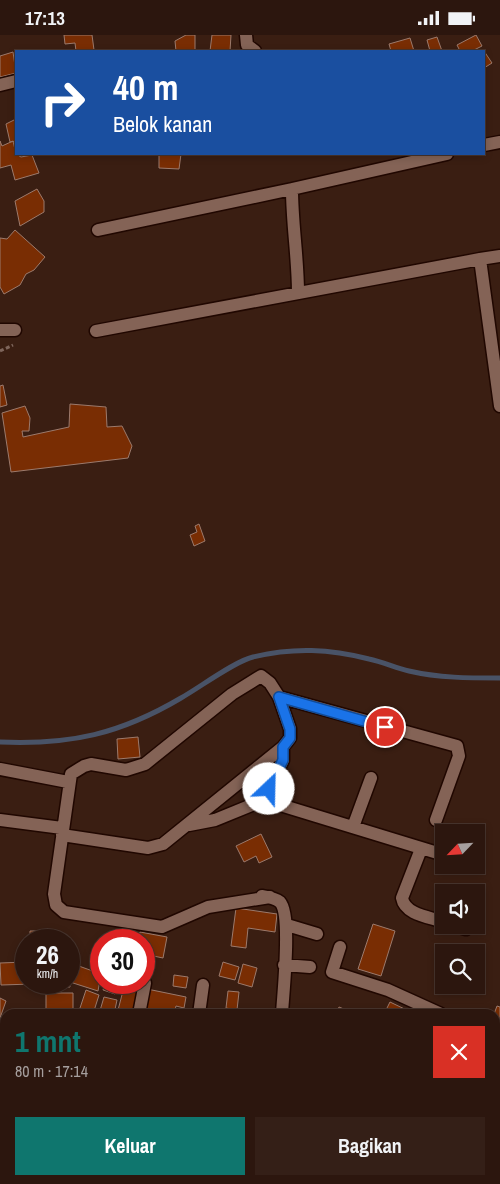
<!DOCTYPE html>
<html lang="id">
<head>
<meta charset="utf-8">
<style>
	:root { --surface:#2c160e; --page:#341f17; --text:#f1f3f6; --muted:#a69f9e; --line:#48352e; --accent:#0f766e }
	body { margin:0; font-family:"Archivo Narrow",sans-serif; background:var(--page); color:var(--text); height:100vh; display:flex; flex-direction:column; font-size:19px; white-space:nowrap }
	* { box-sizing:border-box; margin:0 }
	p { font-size:16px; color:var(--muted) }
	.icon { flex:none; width:28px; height:28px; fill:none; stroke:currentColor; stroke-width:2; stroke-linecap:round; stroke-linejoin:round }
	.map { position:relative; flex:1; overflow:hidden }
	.details { position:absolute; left:0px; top:974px; width:500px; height:176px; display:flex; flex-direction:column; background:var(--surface); border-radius:15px 15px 0 0; box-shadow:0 2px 8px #0003,0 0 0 1px var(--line) }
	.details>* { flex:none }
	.top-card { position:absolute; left:15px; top:15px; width:470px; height:105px; border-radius:0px; box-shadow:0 2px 8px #0003,0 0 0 1px var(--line); background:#1a4fa0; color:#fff; overflow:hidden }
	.needle { width:32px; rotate:245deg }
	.tools { position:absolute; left:435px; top:789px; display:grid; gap:10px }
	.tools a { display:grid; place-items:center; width:50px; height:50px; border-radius:0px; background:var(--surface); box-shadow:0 2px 8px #0003,0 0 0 1px var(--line); font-size:25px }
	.speed { position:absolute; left:15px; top:894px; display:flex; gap:10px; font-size:25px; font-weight:700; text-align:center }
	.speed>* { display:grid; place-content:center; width:65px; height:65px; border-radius:50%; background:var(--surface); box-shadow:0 2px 8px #0003,0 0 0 1px var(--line); line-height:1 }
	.speed small { font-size:12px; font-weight:400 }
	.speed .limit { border:8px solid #d22; background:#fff; color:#111 }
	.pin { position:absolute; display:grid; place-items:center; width:42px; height:42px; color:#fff; margin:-21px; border:2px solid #fff; border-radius:50%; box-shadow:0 1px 5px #0007 }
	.me { position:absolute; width:55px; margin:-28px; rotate:24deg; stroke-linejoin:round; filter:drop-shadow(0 0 4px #0008) }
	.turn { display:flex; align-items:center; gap:18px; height:105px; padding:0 15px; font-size:22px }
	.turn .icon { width:65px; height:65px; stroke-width:2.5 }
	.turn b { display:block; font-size:35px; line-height:42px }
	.round { display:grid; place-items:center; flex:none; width:52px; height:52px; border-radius:0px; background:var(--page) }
	.overview { display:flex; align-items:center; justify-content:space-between; height:85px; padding:0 15px }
	h1 { font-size:30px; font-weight:700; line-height:38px; color:var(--accent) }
	.action { display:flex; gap:10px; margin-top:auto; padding:10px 15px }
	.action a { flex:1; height:58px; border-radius:0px; background:var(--accent); color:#fff; font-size:20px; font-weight:700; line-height:58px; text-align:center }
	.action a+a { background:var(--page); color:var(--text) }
	.status { display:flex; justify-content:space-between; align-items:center; height:35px; padding:0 25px; background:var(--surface); direction:ltr }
	.status svg { height:14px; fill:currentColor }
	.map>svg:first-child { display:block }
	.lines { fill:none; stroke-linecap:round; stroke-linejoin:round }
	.stream { stroke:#495367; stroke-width:5 }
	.building { fill:#792d03; stroke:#9c7a6c }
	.minor-casing { stroke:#200700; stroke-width:15 }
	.path { stroke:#7e655b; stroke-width:3; stroke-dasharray:4 2.5; stroke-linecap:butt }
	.minor { stroke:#846356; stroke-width:12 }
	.route-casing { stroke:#114b97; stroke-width:12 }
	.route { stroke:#1a73e8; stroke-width:9 }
</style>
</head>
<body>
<div class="status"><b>17:13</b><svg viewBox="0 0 49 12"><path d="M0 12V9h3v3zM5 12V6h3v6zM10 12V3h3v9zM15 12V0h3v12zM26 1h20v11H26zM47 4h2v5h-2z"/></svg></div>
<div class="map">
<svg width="500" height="1149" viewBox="0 0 500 1149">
	<rect width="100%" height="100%" fill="#3a1e12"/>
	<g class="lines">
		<path class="stream" d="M0,707c71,3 120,-8 181,-44 18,-10 54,-37 72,-41 41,-10 77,-8 116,2 14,3 27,9 40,12 30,7 60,7 91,7"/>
	</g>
	<path class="building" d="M64,0h28l2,15 -18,1 -1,-8 -10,1z
		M186,0h9v16h-19l-1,-10z
		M212,0h19l-1,16h-20z
		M476,0l6,11 -10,5h-12l-3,-6z
		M437,2l5,14h-12l-3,-11z
		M410,3l4,13h-23l-2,-7z
		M484,16l8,12 -8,5z
		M13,17l3,21 -16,4v-21z
		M16,84v22l-6,1 -4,-18z
		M0,106l2,5 11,-5 3,13 5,3 11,-2 7,18 -24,7 -4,-15 -11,3z
		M159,119h22l-2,15 -20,-1z
		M37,154l7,12v11l-24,14 -5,-25z
		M15,195l30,27 -11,13 -8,4 -6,11 -16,9 -4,-7v-49l7,1z
		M3,350l4,20 -7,2v-21z
		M70,369l36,3 1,20 15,-1 10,20 -4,12 -117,14 -9,-59 23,-7 5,12 -1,13h-7l1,6 46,-10z
		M199,489l6,17 -11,5 -4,-11 7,-3 -2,-6z
		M138,702l2,20 -22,2 -1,-20z
		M261,799l11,23 -13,6 -3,-7 -12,6 -8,-16z
		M236,873l41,6 -2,18 -27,-4 -2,20 -15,-2z
		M373,889l22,7 -14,45 -23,-7z
		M30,896h10v9h-10z
		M140,897l27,5 -4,21 -19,-4v-14h-6z
		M26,927v21l7,1 -32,1 -1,-22z
		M223,927l16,5 -4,13 -16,-4z
		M243,929l14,4 -5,19 -14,-4z
		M69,930l1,22 -11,1 -1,-5h11z
		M76,930l25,9 -3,17 -28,-9z
		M174,940l14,2 -2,11 -13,-2z
		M105,948h14l-4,11 -12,-4z
		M124,952l16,5 -7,22h-16z
		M147,954l39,8 -2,11 -8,-2 -2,8h-32z
		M86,955l13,5 -6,19h-15z
		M228,956l11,1 -2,18 -11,-2z
		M46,958h27v17h-27z
		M104,962l13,3 -3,14h-15z
		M0,963l6,3 -6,17z
		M390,967l25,12h-31z
		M497,971l3,1v27l-5,-2 -1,-18z
		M339,972l17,7h-20z
		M0,1027h5v33h-5z
		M0,1080h5v15h-5z
		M495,1091l5,1v34h-5z
		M206,1145h21v4h-21z
		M468,1145h6l18,4h-25z"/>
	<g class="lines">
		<defs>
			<path id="minor" d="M246,0l1,10 8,6
				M0,50l16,-4
				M484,110l16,-3
				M292,154l155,-35
				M98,195l194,-41c0,35 6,69 6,104
				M500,221l-20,3 20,147
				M0,295h15
				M96,296l384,-72
				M279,662l178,49 2,10 -23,64
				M0,734l68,13
				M264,765l180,55
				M0,785l62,8
				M189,790l26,-5 49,-20 19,-40v-13l7,-9v-9l-11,-32 -9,-14 -9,-7 -29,18 -87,70 -19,6 -35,-6 -7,2 -13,8 -17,120 2,11 8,7 98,15 46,-20 62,-10
				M353,792l18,-49
				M62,800l86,13 15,-4 120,-97
				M421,814l-19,49c3,17 28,19 42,24
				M262,861c6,1 13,2 18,6 12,13 3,91 2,112
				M287,890l30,9
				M453,890l13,4
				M340,912l-8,25 56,18 53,24
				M284,930l26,2
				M139,979l6,-31
				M199,979l4,-29
				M495,1003l5,2
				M0,1067h5
				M0,1109l5,-7
				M200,1145v4
				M283,1145l2,4
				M99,1149l1,-4"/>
		</defs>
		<use href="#minor" class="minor-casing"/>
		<path class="path" d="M0,316l13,-6"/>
		<use href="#minor" class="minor"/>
	</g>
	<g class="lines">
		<defs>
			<path id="route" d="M269,754l14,-29v-13l7,-9v-9l-11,-32 106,30"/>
		</defs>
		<use href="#route" class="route-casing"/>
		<use href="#route" class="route"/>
	</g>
</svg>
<div class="tools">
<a><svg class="needle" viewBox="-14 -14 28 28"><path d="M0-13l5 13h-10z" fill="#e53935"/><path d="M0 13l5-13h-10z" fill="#a69f9e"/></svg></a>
<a><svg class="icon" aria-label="sound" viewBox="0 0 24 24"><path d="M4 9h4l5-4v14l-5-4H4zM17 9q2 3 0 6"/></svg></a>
<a><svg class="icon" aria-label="search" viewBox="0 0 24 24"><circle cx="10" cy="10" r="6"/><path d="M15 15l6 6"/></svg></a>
</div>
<div class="speed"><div>26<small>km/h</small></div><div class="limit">30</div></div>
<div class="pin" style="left:385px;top:692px;background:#d93025"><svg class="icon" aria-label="arrive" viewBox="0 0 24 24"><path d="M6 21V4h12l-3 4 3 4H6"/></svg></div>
<svg class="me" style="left:269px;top:754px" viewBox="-20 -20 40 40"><circle r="19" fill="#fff"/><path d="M0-13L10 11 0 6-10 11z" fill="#1a73e8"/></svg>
<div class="top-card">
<div class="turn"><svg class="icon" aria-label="right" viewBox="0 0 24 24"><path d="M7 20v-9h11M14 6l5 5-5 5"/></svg><div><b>40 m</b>Belok kanan</div></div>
</div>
<section class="details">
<div class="overview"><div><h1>1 mnt</h1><p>80 m · 17:14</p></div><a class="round" style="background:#d93025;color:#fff"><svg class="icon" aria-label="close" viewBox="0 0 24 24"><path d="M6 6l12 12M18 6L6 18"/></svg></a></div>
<div class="action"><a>Keluar</a><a>Bagikan</a></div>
</section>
</div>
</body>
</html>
